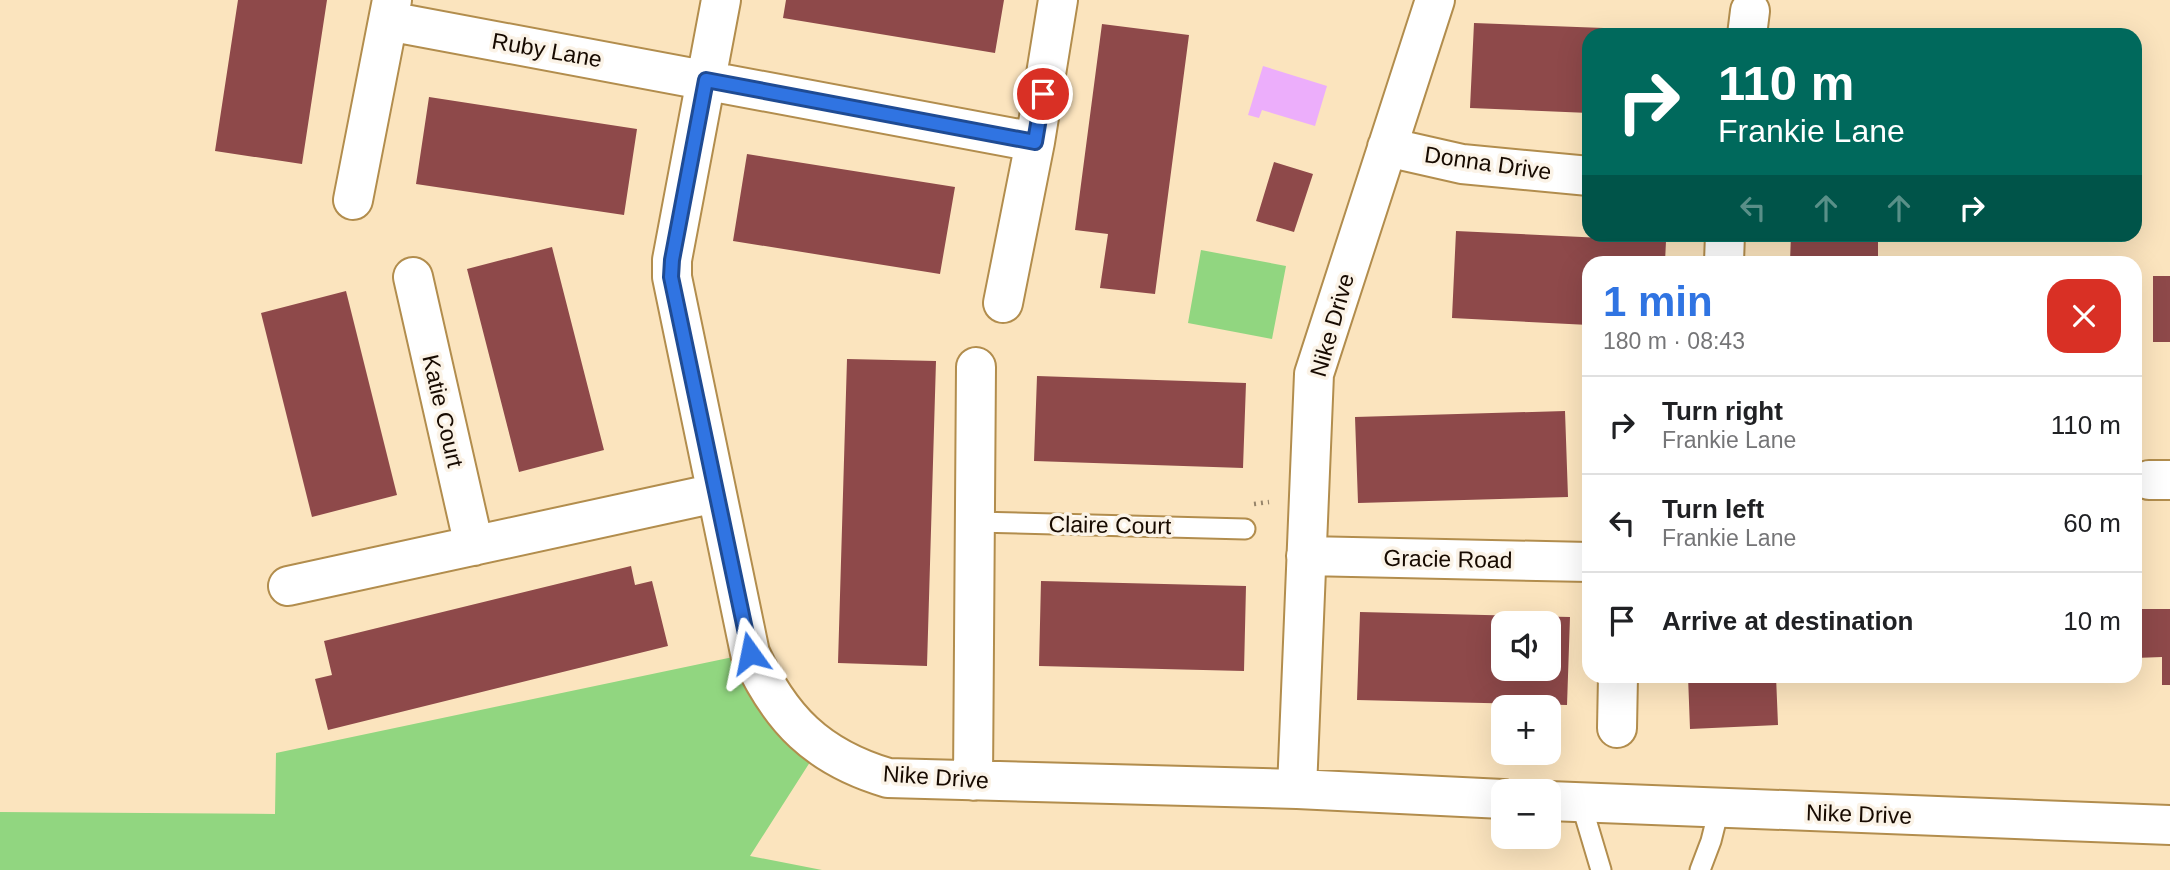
<!DOCTYPE html>
<html lang="en">
<head>
<meta charset="utf-8">
<style>
	:root { --surface:#fff; --page:#f6f6f6; --text:#202124; --muted:#757577; --line:#e0e0e0; --accent:#3074e2 }
	body { margin:0; font-family:Helvetica,sans-serif; background:var(--page); color:var(--text); height:100vh; display:flex; flex-direction:column; font-size:26px; white-space:nowrap }
	* { box-sizing:border-box; margin:0 }
	p { font-size:23px; color:var(--muted) }
	.icon { flex:none; width:38px; height:38px; fill:none; stroke:currentColor; stroke-width:2; stroke-linecap:round; stroke-linejoin:round }
	.map { position:relative; flex:1; overflow:hidden }
	.drawer { position:absolute; left:1582px; top:256px; width:560px; height:427px; display:flex; flex-direction:column; background:var(--surface); border-radius:21px; box-shadow:0 7px 28px #0002 }
	.drawer>* { flex:none }
	.banner { position:absolute; left:1582px; top:28px; width:560px; height:214px; border-radius:21px; box-shadow:0 7px 28px #0002; background:#00695c; color:#fff; overflow:hidden }
	.controls { position:absolute; left:1491px; top:611px; display:grid; gap:14px }
	.controls a { display:grid; place-items:center; width:70px; height:70px; border-radius:14px; background:var(--surface); box-shadow:0 7px 28px #0002; font-size:35px }
	.pin { position:absolute; display:grid; place-items:center; width:60px; height:60px; color:#fff; margin:-30px; border:4px solid #fff; border-radius:50%; box-shadow:0 2px 7px #0007 }
	.me { position:absolute; width:77px; margin:-38px; rotate:348deg; stroke-linejoin:round; filter:drop-shadow(0 0 5px #0008) }
	.turn { display:flex; align-items:center; gap:24px; height:147px; padding:0 21px; font-size:32px }
	.turn .icon { width:91px; height:91px; stroke-width:2.5 }
	.turn b { display:block; font-size:49px; line-height:60px }
	.lanes { display:flex; align-items:center; height:66px; padding:0 21px; background:#0003; justify-content:center; gap:35px; direction:ltr }
	.lanes .off { opacity:.35 }
	.round { display:grid; place-items:center; flex:none; width:74px; height:74px; border-radius:21px; background:var(--page) }
	.headline { display:flex; align-items:center; justify-content:space-between; height:119px; padding:0 21px }
	h1 { font-size:42px; font-weight:700; line-height:52px; color:var(--accent) }
	ul { padding:0; list-style:none }
	li { display:flex; align-items:center; gap:21px; height:98px; padding:0 21px; border-top:2px solid var(--line) }
	li div { flex:1 }
	li b { display:block; font-size:26px }
	li em { font-style:normal }
	.map>svg:first-child { display:block }
	.green { fill:#91d680 }
	.water { fill:#ecaefb }
	.building { fill:#8e494a; fill-rule:evenodd }
	.lines { fill:none; stroke-linecap:round; stroke-linejoin:round }
	.lane-casing { stroke:#b28d4d; stroke-width:23 }
	.street-casing { stroke:#b28d4d; stroke-width:42 }
	.path { stroke:#96846a; stroke-width:4.5; stroke-dasharray:2 5; stroke-linecap:butt }
	.lane { stroke:#fff; stroke-width:19 }
	.street { stroke:#fff; stroke-width:38 }
	.route-casing { stroke:#1f4b93; stroke-width:18 }
	.route { stroke:#3074e2; stroke-width:12 }
	.labels { text-anchor:middle; stroke-width:7; stroke-linejoin:round; paint-order:stroke }
	.street-label { font-size:23px; fill:#170a00; stroke:#fbf3e7 }
</style>
</head>
<body>
<div class="map">
<svg width="2170" height="870" viewBox="0 0 2170 870">
	<rect width="100%" height="100%" fill="#fbe4be"/>
	<path class="green" d="M1201,250l85,16 -14,73 -84,-16z
		M757,652l62,96 -69,108 72,14h-822v-58l275,2 1,-61z"/>
	<path class="water" d="M1263,66l64,20 -12,40 -53,-16 -3,8 -11,-3z"/>
	<path class="building" d="M238,0h89l-25,164 -87,-13z
		M786,0h218l-9,53 -212,-35z
		M1474,23l209,8v4h-94v78l-119,-5z
		M1102,24l87,11 -34,259 -55,-6 8,-54 -33,-4z
		M429,97l208,32 -13,86 -208,-31z
		M747,154l208,33 -15,87 -207,-33z
		M1274,162l39,12 -19,58 -38,-11z
		M1456,231l210,10 -1,21h-76v63l-137,-7z
		M1791,234h87v28h-88z
		M552,247l52,203 -85,22 -52,-203z
		M2153,276h17v66h-17z
		M346,291l51,204 -85,22 -51,-204z
		M847,359l89,2 -9,305 -89,-3z
		M1037,376l209,7 -3,85 -209,-7z
		M1565,411l3,86 -210,6 -3,-86z
		M631,566l4,19 17,-4 16,65 -340,84 -13,-51 17,-4 -8,-34z
		M1041,581l205,5 -2,85 -205,-5z
		M2135,609h35v76h-8v-28l-27,1z
		M1360,612l210,5 -3,88 -210,-5zM1503,623h46v45h-46z
		M1688,676h88l2,49 -88,4z"/>
	<g class="lines">
		<defs>
			<path id="lane" d="M975,522l270,7
				M1581,803l20,67
				M1700,870l11,-29 8,-32"/>
			<path id="street" d="M721,0l-49,260v17l78,376c30,66 67,104 138,125l409,11 206,10
				M388,21l647,121 -32,161
				M1747,35l3,-24
				M1035,142l23,-142
				M1387,147l75,17 127,12
				M353,200l39,-200
				M1724,262l1,-28
				M413,277l61,269
				M2149,480h21
				M1306,556l283,6
				M288,586l428,-93
				M1617,728l1,-52
				M973,781l3,-414
				M1297,789l17,-415 121,-374
				M1549,801l621,24"/>
		</defs>
		<use href="#lane" class="lane-casing"/>
		<use href="#street" class="street-casing"/>
		<path class="path" d="M1254,504l15,-2"/>
		<use href="#lane" class="lane"/>
		<use href="#street" class="street"/>
	</g>
	<g class="lines">
		<defs>
			<path id="route" d="M750,653l-79,-376 1,-17 34,-180 329,62 8,-48"/>
		</defs>
		<use href="#route" class="route-casing"/>
		<use href="#route" class="route"/>
	</g>
	<g class="labels">
		<g class="street-label">
			<text transform="translate(547 50) rotate(10)" y="8">Ruby Lane</text>
			<text transform="translate(1488 163) rotate(8)" y="8">Donna Drive</text>
			<text transform="translate(1332 325) rotate(-74)" y="8">Nike Drive</text>
			<text transform="translate(443 411) rotate(77)" y="8">Katie Court</text>
			<text transform="translate(1110 525) rotate(1)" y="8">Claire Court</text>
			<text transform="translate(1448 559) rotate(1)" y="8">Gracie Road</text>
			<text transform="translate(936 777) rotate(4)" y="8">Nike Drive</text>
			<text transform="translate(1859 814) rotate(2)" y="8">Nike Drive</text>
		</g>
	</g>
</svg>
<div class="controls">
<a><svg class="icon" aria-label="sound" viewBox="0 0 24 24"><path d="M4 9h4l5-4v14l-5-4H4zM17 9q2 3 0 6"/></svg></a>
<a>+</a>
<a>−</a>
</div>
<div class="pin" style="left:1043px;top:94px;background:#d93025"><svg class="icon" aria-label="arrive" viewBox="0 0 24 24"><path d="M6 21V4h12l-3 4 3 4H6"/></svg></div>
<svg class="me" style="left:750px;top:653px" viewBox="-20 -20 40 40"><path d="M0-17L14 15 0 8-14 15z" fill="#3074e2" stroke="#fff" stroke-width="4"/></svg>
<div class="banner">
<div class="turn"><svg class="icon" aria-label="right" viewBox="0 0 24 24"><path d="M7 20v-9h11M14 6l5 5-5 5"/></svg><div><b>110 m</b>Frankie Lane</div></div>
<div class="lanes"><svg class="icon off" aria-label="left" viewBox="0 0 24 24"><path d="M17 20v-9H6M10 6l-5 5 5 5"/></svg><svg class="icon off" aria-label="ahead" viewBox="0 0 24 24"><path d="M12 20V5M6 11l6-6 6 6"/></svg><svg class="icon off" aria-label="ahead" viewBox="0 0 24 24"><path d="M12 20V5M6 11l6-6 6 6"/></svg><svg class="icon" aria-label="right" viewBox="0 0 24 24"><path d="M7 20v-9h11M14 6l5 5-5 5"/></svg></div>
</div>
<section class="drawer">
<div class="headline"><div><h1>1 min</h1><p>180 m · 08:43</p></div><a class="round" style="background:#d93025;color:#fff"><svg class="icon" aria-label="close" viewBox="0 0 24 24"><path d="M6 6l12 12M18 6L6 18"/></svg></a></div>
<ul>
<li><svg class="icon" aria-label="right" viewBox="0 0 24 24"><path d="M7 20v-9h11M14 6l5 5-5 5"/></svg><div><b>Turn right</b><p>Frankie Lane</p></div><em>110 m</em></li>
<li><svg class="icon" aria-label="left" viewBox="0 0 24 24"><path d="M17 20v-9H6M10 6l-5 5 5 5"/></svg><div><b>Turn left</b><p>Frankie Lane</p></div><em>60 m</em></li>
<li><svg class="icon" aria-label="arrive" viewBox="0 0 24 24"><path d="M6 21V4h12l-3 4 3 4H6"/></svg><div><b>Arrive at destination</b></div><em>10 m</em></li>
</ul>
</section>
</div>
</body>
</html>
